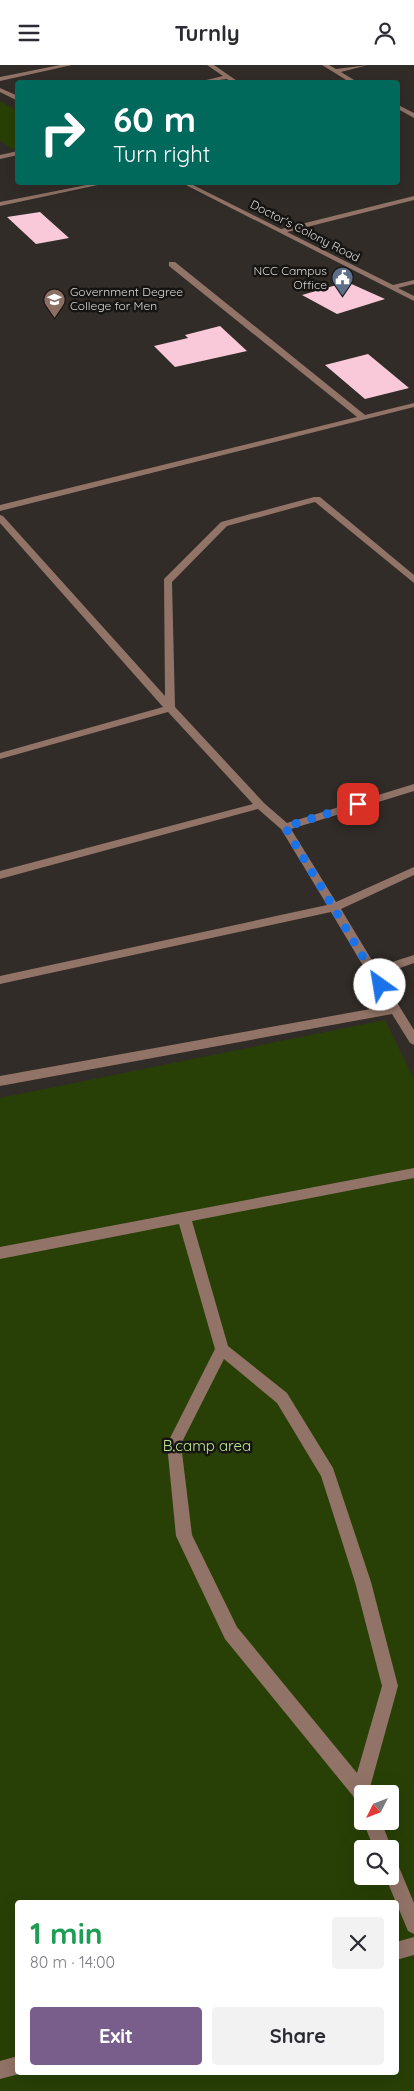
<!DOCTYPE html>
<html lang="en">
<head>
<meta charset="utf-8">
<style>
	:root { --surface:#fff; --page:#f2f2f3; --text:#2b2b33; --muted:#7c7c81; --accent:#795d8b }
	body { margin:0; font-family:Quicksand,sans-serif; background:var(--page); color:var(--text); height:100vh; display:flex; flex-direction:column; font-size:19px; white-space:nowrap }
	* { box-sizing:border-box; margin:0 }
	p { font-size:16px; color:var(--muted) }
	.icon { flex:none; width:28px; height:28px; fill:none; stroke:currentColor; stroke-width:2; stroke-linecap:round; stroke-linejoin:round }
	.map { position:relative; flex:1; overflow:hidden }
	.panel { position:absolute; left:15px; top:1835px; width:384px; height:175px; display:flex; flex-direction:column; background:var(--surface); border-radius:5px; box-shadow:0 5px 20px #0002 }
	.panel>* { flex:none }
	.top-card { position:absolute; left:15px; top:15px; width:385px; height:105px; border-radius:5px; box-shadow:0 5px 20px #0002; background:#00695c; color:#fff; overflow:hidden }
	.needle { width:32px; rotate:228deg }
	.buttons { position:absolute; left:354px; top:1720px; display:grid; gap:10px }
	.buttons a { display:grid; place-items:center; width:45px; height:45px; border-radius:5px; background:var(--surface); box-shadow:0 5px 20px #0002; font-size:25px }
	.pin { position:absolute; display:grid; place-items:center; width:42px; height:42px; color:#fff; margin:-21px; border-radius:10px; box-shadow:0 2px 8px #0006 }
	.me { position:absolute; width:55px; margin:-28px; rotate:328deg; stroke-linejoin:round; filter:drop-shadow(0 0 4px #0008) }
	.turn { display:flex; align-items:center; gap:18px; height:105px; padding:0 15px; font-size:22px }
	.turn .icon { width:65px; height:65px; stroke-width:2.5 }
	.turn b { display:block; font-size:35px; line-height:42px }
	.round { display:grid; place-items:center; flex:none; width:52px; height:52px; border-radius:5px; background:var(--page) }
	.overview { display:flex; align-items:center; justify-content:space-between; height:85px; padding:0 15px }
	h1 { font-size:30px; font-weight:700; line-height:38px; color:#1e9e55 }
	.primary-button { display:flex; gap:10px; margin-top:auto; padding:10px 15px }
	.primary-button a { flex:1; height:58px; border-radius:5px; background:var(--accent); color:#fff; font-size:20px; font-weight:700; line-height:58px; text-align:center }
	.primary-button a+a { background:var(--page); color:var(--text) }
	header { display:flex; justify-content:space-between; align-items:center; height:65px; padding:0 15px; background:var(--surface); font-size:22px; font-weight:700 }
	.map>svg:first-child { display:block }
	.green { fill:#284006; fill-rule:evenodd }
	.building { fill:#f9c9da }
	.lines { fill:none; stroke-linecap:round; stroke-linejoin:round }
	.minor { fill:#927367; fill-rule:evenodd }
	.route { stroke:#1a73e8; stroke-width:9; stroke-dasharray:0 16.2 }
	.labels { text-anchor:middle; stroke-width:5; stroke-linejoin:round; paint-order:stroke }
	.far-street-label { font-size:12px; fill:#dcd9d6; stroke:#171513 }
	.far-poi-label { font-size:12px; fill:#dcd9d6; stroke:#171513; text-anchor:end }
	.park-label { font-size:15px; fill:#b9e88c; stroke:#171513 }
</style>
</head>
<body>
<header><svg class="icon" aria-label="menu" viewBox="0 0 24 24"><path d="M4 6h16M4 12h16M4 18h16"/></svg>Turnly<svg class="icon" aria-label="person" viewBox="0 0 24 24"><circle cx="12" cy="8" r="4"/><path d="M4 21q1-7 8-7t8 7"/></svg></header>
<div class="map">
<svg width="414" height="2026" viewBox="0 0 414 2026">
	<rect width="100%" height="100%" fill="#312c27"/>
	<path class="green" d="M0,36l17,10v37l-6,1 -11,-9z
		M385,955l29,59v1012h-414v-993zM362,1729h28v27h-28zM362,1784h28v27h-28zM18,1838h378v170h-378z"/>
	<path class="building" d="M40,147l29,26 -33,6 -29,-27z
		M347,217l38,17 -48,15 -35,-19z
		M220,261l27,25 -72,16 -21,-21 34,-8 -3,-3z
		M368,289l41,34 -44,11 -40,-34z"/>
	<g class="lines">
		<path class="minor" d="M60,0h12l-72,16v-4z
			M207,0h7l26,18h-8l-5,-4 -33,4 29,-7z
			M322,0h7l7,4 32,-4 -27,7 18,11h-8z
			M0,23l18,8v5l-18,-9z
			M398,40l16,8v5l-16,-9z
			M18,86v4l-18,4v-4z
			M97,118h10l-107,23v-4z
			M182,118h7l92,46 133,-33v4l-127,32 106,53 21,-5v4l-16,4 16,8v5z
			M169,197h6l190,153 49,-12v4l-414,104v-6l357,-88 -188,-151z
			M314,432h6l94,78v8l-99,-81 -88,24 -55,56 3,125 89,96 23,20 127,-39v7l-123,38 45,73 78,-35v8l-73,34 35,58 38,-12v8l-34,12 34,55v15l-4,-2 -18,-29 -392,72v-10l387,-70 -56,-94 -331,72v-8l327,-71 -46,-76 -23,-20 -258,70v-8l253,-67 -85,-92 -168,47v-6l163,-46 -163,-184v-8l3,1 162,180 -1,-117 57,-57z
			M414,1103v10l-222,43 36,125 59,47 46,75 38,114 27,104 -29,105 1,3h-8v12l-6,-3 -3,-7 -128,-157 -49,-103 -9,-92 48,-95 -36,-125 -179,35v-12zM224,1294l53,44 44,73 34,106 27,104 -25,87 -120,-146 -45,-92 -11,-91z
			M363,1756h18l11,28 -2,4v-4h-16z
			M390,1792l6,3 18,43v31l-6,-3 -23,-55h5z
			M414,1872v18l-18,5v-18z
			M18,1991v17h5l-23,6v-18z"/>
	</g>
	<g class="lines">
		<path class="route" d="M358,739l-73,23 95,158"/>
	</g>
	<defs>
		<symbol id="civic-pin" viewBox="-11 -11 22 30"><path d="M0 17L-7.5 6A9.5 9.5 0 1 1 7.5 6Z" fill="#5c6f8a" stroke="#171513"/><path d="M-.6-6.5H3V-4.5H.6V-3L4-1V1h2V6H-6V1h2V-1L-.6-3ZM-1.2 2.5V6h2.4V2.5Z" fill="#fff"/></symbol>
		<symbol id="university-pin" viewBox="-11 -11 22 30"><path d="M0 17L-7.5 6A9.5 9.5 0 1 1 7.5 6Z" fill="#8d6e63" stroke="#171513"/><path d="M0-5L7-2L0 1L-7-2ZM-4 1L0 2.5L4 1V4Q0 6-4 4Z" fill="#fff"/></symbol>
	</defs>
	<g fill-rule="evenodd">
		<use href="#civic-pin" x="330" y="200" width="25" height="34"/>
		<use href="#university-pin" x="42" y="222" width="25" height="34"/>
	</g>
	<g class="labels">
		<g class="far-street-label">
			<text transform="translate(305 166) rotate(27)" y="4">Doctor's Colony Road</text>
		</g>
		<g class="far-poi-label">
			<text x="327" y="210">NCC Campus<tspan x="327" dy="14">Office</tspan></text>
			<text x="70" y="231" text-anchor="start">Government Degree<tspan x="70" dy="14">College for Men</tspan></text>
		</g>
		<g class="park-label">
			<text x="207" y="1386">B.camp area</text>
		</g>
	</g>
</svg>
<div class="buttons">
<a><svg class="needle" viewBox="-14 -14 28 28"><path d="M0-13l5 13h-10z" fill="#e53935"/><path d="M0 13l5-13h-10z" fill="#7c7c81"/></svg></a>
<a><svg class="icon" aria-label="search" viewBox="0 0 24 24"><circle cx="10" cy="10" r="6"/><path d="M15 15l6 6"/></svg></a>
</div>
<div class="pin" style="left:358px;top:739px;background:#d93025"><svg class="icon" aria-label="arrive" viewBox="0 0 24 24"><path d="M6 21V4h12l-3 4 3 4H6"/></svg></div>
<svg class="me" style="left:380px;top:920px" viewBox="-20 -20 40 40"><circle r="19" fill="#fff"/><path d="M0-13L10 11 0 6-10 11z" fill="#1a73e8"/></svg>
<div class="top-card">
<div class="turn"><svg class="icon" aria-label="right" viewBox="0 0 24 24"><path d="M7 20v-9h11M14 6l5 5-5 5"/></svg><div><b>60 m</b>Turn right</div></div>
</div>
<section class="panel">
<div class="overview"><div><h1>1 min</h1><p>80 m · 14:00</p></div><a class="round"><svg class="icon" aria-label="close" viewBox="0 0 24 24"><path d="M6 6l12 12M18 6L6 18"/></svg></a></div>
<div class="primary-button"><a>Exit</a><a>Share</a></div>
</section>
</div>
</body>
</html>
